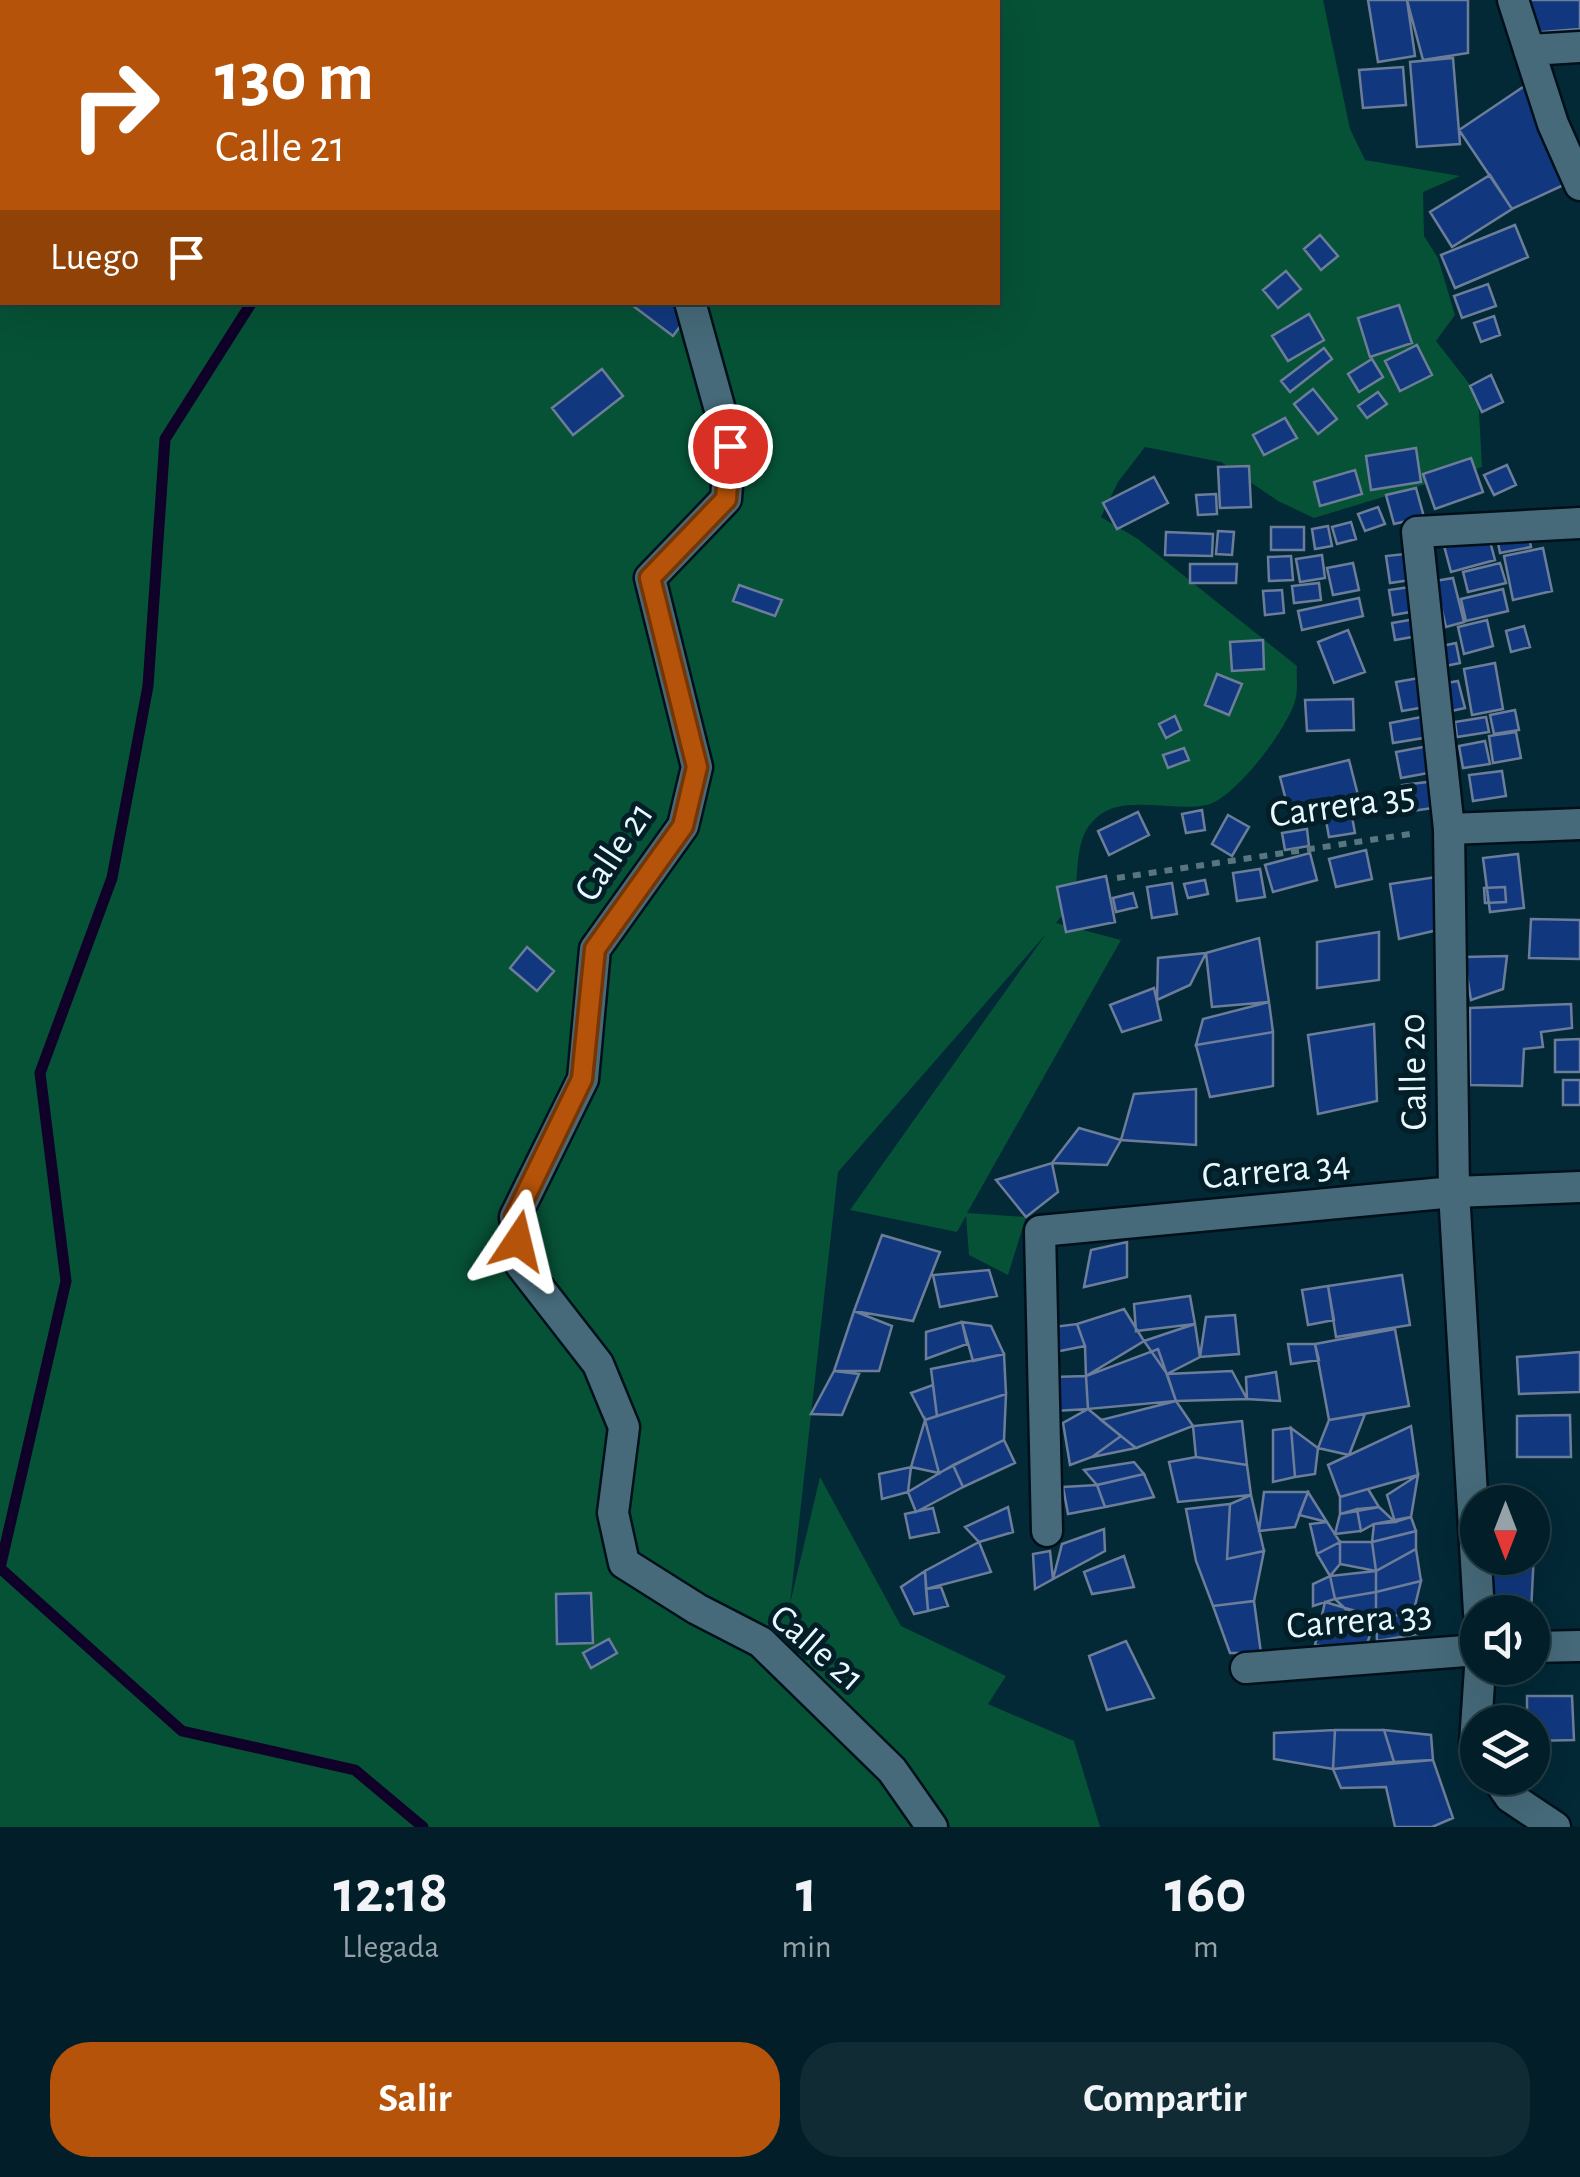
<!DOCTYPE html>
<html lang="es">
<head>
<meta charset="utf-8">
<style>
	:root { --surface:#021e28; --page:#102b34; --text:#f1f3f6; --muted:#96a2a8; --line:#233c45; --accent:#b45309 }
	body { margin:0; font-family:"Alegreya Sans",sans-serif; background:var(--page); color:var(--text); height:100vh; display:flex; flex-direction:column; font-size:38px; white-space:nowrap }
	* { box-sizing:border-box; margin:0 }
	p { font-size:32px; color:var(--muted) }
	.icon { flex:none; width:55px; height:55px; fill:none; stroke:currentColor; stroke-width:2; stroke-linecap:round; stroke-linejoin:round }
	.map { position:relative; height:1827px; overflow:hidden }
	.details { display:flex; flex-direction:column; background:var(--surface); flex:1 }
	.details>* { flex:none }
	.top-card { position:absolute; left:0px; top:0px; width:1000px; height:305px; box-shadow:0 10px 40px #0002,0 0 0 2px var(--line); background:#b45309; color:#fff; overflow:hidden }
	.needle { width:65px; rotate:180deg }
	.tools { position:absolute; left:1460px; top:1485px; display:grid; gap:20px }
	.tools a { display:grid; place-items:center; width:90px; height:90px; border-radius:50%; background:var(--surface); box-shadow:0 10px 40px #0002,0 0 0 2px var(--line); font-size:50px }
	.pin { position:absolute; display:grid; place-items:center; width:85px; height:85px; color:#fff; margin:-42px; border:5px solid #fff; border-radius:50%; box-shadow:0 2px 10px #0007 }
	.me { position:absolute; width:110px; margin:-55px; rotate:10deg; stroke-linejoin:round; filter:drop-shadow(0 0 8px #0008) }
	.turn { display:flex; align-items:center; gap:35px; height:210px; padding:0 50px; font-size:45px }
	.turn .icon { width:130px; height:130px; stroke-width:2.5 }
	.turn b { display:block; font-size:70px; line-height:85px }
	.then { display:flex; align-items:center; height:95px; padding:0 50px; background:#0003; gap:20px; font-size:38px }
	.eta { display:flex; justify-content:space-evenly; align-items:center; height:170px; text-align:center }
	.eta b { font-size:60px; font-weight:700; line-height:70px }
	.cta { display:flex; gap:20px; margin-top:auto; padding:20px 50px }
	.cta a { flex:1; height:115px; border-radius:40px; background:var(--accent); color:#fff; font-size:40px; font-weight:700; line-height:115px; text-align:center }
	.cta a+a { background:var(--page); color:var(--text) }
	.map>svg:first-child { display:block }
	.green { fill:#065236; fill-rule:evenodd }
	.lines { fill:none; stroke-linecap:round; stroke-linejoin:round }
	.stream { stroke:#0f0128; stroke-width:11 }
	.building { fill:#11387f; stroke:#6c7d99; stroke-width:2.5 }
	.street-casing { stroke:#00101a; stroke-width:35 }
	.path { stroke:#587580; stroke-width:6; stroke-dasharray:8 8; stroke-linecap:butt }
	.street { stroke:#466a7a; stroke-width:30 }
	.route-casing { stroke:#753606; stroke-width:25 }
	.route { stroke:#b45309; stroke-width:18 }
	.labels { text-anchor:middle; stroke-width:10; stroke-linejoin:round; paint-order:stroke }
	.street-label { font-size:38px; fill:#e8f8ff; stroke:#041e28 }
</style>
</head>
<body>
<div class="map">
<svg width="1580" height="1827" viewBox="0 0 1580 1827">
	<rect width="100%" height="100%" fill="#032836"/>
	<path class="green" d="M0,0h1323l27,129 15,31 95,16 -37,16 1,44 14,22 17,57 -19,26 42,54 4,72 -168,51 -36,-17 -57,-39 -76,-15 -27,35 -17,35 37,22 159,127c-1,10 1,21 -1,31 -5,28 -59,98 -86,107 -32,10 -87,-12 -114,14 -23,21 -16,53 -22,80 -2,9 -12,17 -18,25l65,17 -154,273 59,4 -18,58 -39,-20 -3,-39 -9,16 -107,-22 196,-276 -208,238 -48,432 30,-127 81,149 105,50 -18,28 86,37 26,86h-1100zM2,2h996v300h-996z"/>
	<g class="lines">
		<path class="stream" d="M330,0v2
			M252,302l-87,137 -17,247 -36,192 -72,195 26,208 -66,287 182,163 173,39 68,57"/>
	</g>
	<path class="building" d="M1368,0h39l8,56 -37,6z
		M1407,0h61v53l-45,7z
		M1526,0h54v29l-51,4z
		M1453,58l7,86 -43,3 -7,-85z
		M1403,67l3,38 -43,3 -4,-38z
		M1529,83l41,99 -58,27 -53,-79z
		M1490,175l22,34 -60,38 -22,-35z
		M1515,225l13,32 -73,31 -14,-33z
		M1320,235l18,21 -17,14 -17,-21z
		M1286,271l15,18 -23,19 -15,-18z
		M1488,284l8,22 -34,12 -8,-22z
		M628,302h48l14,11 -17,23z
		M1399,305l13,38 -42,14 -12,-39z
		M1309,314l15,26 -36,21 -16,-25z
		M1494,316l6,19 -19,7 -7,-19z
		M1417,345l15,30 -32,16 -15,-30z
		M1324,348l8,11 -42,33 -9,-11z
		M1372,359l11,18 -24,15 -11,-18z
		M602,369l21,27 -50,39 -21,-27z
		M1491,375l12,27 -21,10 -12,-26z
		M1313,389l24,30 -19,15 -24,-30z
		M1378,392l9,12 -20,14 -9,-12z
		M1285,418l12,20 -33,17 -11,-20z
		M1416,448l5,34 -50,8 -5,-34z
		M1471,458l12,34 -48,17 -12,-35z
		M1507,465l9,20 -22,10 -10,-20z
		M1249,466l2,41 -31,1 -2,-41z
		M1355,470l7,24 -42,12 -6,-24z
		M1154,477l14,26 -51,26 -14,-26z
		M1416,488l8,29 -30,7 -8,-29z
		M1216,494l1,20 -19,1 -2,-20z
		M1378,507l7,17 -20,7 -7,-17z
		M1351,522l5,17 -19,5 -5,-17z
		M1328,526l4,20 -17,3 -3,-20z
		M1271,527h33v23h-33z
		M1527,527l4,20 -31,6 -4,-20z
		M1487,530l8,30 -44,12 -8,-30z
		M1218,531l16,1 -2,23 -16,-1z
		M1166,532l47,2 -1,22 -47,-1z
		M1543,548l9,43 -39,9 -9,-44z
		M1414,553l4,26 -28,4 -4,-27z
		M1322,555l3,23 -25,4 -4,-23z
		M1291,556l2,24 -24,1 -1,-24z
		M1353,563l6,27 -26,5 -6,-27z
		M1500,563l6,20 -38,9 -5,-20z
		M1190,564h47l-1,19h-46z
		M1453,578l11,44 -18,5 -11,-46z
		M1319,583l2,17 -27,3 -2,-17z
		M739,585l43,15 -7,16 -42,-15z
		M1417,586l5,24 -29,5 -4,-25z
		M1503,589l5,22 -42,10 -5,-22z
		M1282,590l2,23 -19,2 -2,-24z
		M1359,598l4,18 -61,14 -4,-19z
		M1421,618l3,17 -29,5 -3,-17z
		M1487,620l6,26 -29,8 -6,-27z
		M1524,626l6,21 -19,5 -5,-21z
		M1348,630l17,42 -31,11 -16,-41z
		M1263,640l1,29 -32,2 -2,-29z
		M1456,643l4,20 -24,5 -4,-20z
		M1495,663l8,46 -31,6 -8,-46z
		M1217,674l25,10 -13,31 -24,-10z
		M1425,677l6,29 -29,5 -6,-29z
		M1458,681l7,27 -18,4 -6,-28z
		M1353,699l1,31 -47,1 -2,-31z
		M1515,710l4,20 -25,4 -4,-19z
		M1432,715l4,21 -43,7 -3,-20z
		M1175,716l6,14 -15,8 -7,-14z
		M1486,717l3,15 -32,5 -2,-15z
		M1516,732l5,26 -28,5 -4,-27z
		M1485,741l5,23 -27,4 -4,-22z
		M1434,745l5,26 -38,7 -5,-26z
		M1184,748l5,12 -21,8 -5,-13z
		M1349,760l10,39 -69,17 -10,-39z
		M1502,771l4,25 -33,5 -4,-26z
		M1436,781l4,26 -35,5 -3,-27z
		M1202,810l3,20 -19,3 -4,-19z
		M1351,811l4,22 -26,4 -4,-22z
		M1138,812l11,23 -40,20 -11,-24z
		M1228,815l21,12 -17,29 -20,-12z
		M1307,829l2,17 -24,4 -3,-17z
		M1366,850l6,29 -36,8 -7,-28z
		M1310,853l7,27 -44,12 -8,-27z
		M1518,854l6,54 -34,4 -7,-54z
		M1260,869l5,28 -28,4 -4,-28z
		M1106,876l9,46 -49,10 -9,-45z
		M1443,876l-1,53 -43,10 -9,-55z
		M1205,880l3,14 -20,4 -4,-14z
		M1172,883l5,31 -25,4 -5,-31z
		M1505,887l1,15 -21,1 -1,-15z
		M1133,893l4,14 -21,5 -3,-14z
		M1531,919l49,1v39l-51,-1z
		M1379,932v48l-62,8v-46z
		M1259,938l10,64 -57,5 -6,-54z
		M527,947l27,24 -17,20 -27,-23z
		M1206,953l-16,32 -33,15 1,-42z
		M1507,956l-4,33 -32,11 -7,-43z
		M1154,988l7,32 -39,12 -12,-27z
		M1269,1002l4,30 -77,13 7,-26z
		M1571,1004l1,24 -31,4 2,15 -19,2 -2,37 -52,-1v-77z
		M1374,1024l3,77 -59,13 -10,-79z
		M1273,1032v54l-63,11 -14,-52z
		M1580,1039v33h-25v-32z
		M1563,1080h17v25h-17z
		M1196,1089v56l-75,-5 13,-46z
		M1079,1128l42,12 -14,25 -55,-2z
		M1052,1163l6,29 -32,25 -30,-37z
		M882,1235l58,17 -27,69 -59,-10z
		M1127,1242v35l-43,10 7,-37z
		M989,1270l8,26 -57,11 -7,-32z
		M1402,1275l8,50 -74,12 -8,-51z
		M1328,1286l6,34 -26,5 -6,-35z
		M1190,1296l5,28 -59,7 -2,-27z
		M1124,1309l20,32 -58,35 -1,-30 -8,-22z
		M854,1311l38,15 -13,45h-45z
		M1235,1315l4,39 -39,3 6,-40z
		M962,1322l5,22 -41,15v-27z
		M962,1322l29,4 13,28 -31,7z
		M1077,1324l8,22 -30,6 -2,-25z
		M1195,1324l5,33 -33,17 -23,-33z
		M1395,1329l14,77 -80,14 -14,-76z
		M1288,1344h27l4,16 -28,4z
		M1158,1349l18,52 -88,8 -2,-33z
		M1580,1352v40l-61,2 -2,-37z
		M1004,1354l2,40 -69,22 -6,-47z
		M834,1371l25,3 -17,41 -31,-1z
		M1232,1371l15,28 -71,2 -9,-27z
		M1276,1372l4,29 -33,-2 -1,-22z
		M1086,1376l2,33 -33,2 -2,-34z
		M933,1385l4,31 -12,4 -14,-27z
		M1006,1394l-2,46 -65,33 -14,-53z
		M1176,1401l17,25 -57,22 -35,-28z
		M1088,1409l33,27 -29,21 -22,8 -7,-42z
		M1365,1414l-16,41 -31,-7 11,-28z
		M1570,1415l1,42h-54v-41z
		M925,1420l14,53 -28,-6z
		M1242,1421l5,44 -51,-8 -3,-31z
		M1411,1426l7,49 -78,22 -12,-32z
		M1291,1428l4,49 -22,5v-52z
		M1291,1428l27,20 -3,26 -20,3z
		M1121,1436l15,12 -44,9z
		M1004,1440l11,23 -52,24 -10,-22z
		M1196,1457l51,8 4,30 -73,7 -9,-40z
		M1134,1462l10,12 -47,11 -13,-15z
		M953,1465l10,22 -47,25 -8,-20z
		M911,1467l-3,25 -26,7 -3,-25z
		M1144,1474l10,23 -49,10 -8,-22z
		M1418,1475l-7,42 -16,5 -8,-27z
		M1097,1485l8,22 -37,7 -5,-27z
		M1368,1489l11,18 -39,7v-17z
		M1264,1492h44l-13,35 -36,4z
		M1308,1492l19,30 -28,-7z
		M1251,1495l13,56 -37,8 3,-55z
		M1230,1504l-3,55 37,-8 -10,50 -41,5 -17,-45 -10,-52z
		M1008,1507l5,25 -34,10 -14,-15z
		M1379,1507l16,15 -21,2 -13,7 -4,-22z
		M933,1508l6,24 -29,6 -5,-24z
		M1357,1509l4,22 -26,3 5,-20z
		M1411,1517l5,14 -44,11 2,-18z
		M1327,1522l13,20 -23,12 -7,-30z
		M1104,1529l1,22 -52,28 9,-35z
		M1416,1531v18l-40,22 -4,-29z
		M1532,1532l3,1 -4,79h-40l3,-54h38z
		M979,1542l12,30 -65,17 -1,-18z
		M1340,1542h32l4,29 -36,-7z
		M1340,1542v22l-10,12 -13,-22z
		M1416,1549l5,32 -45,11v-21z
		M1050,1551l3,28 -18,10 -2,-35z
		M1124,1556l10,31 -42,7 -8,-22z
		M925,1571l3,40 -14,3 -13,-27z
		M1376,1571v21l-41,7 -5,-23z
		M1330,1576l5,23 -22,7v-22z
		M1421,1581l-8,33 -37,3v-25z
		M941,1587l7,19 -20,5 -2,-22z
		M1376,1592v25l-17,5 -24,-23z
		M591,1593l2,50 -36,1 -1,-50z
		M1254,1601l7,52h-31l-17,-47z
		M1325,1602l51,15 -12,36 -49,-8z
		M1413,1614l5,20 -41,7 -1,-24z
		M609,1639l8,14 -26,15 -8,-15z
		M1126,1641l28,57 -47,12 -18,-54z
		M1527,1696h45l2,44 -42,1v-19h-5z
		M1335,1730l-2,39 -59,-10v-26z
		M1335,1730h49l10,32 -61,7z
		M1384,1730l47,5 2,25 -39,2z
		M1433,1760l20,58 -21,9h-37l-9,-40 -45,1 -8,-19z"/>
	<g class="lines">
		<defs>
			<path id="street" d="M1513,0l40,124 27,61
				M720,2v-2
				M1529,50l51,-3
				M690,302l40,144 -4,53 -76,79 47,189 -14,59 -88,123 -12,130 -68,138 6,48 77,99 26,63 -11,86 11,50 73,46 64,33 131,128 40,57
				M1449,829l131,-5
				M1047,1531l-7,-300 414,-39 126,-5
				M1479,1612l-25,-420 -5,-363 -32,-297 163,-9
				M1532,1647l48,-1
				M1246,1668l232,-18
				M1478,1748l-3,-5 5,-75
				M1497,1778l13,19 45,30"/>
		</defs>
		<use href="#street" class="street-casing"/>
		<path class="path" d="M1117,878l300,-45"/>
		<use href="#street" class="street"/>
	</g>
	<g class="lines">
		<defs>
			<path id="route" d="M518,1241l-3,-24 67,-138 13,-130 88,-123 14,-59 -47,-189 76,-79 4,-53"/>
		</defs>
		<use href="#route" class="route-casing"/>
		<use href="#route" class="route"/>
	</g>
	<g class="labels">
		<g class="street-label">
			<text transform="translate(1342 804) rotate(-8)" y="13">Carrera 35</text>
			<text transform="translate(613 851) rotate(-56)" y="13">Calle 21</text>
			<text transform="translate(1412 1072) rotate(-91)" y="13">Calle 20</text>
			<text transform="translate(1276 1169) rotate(-5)" y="13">Carrera 34</text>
			<text transform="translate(1359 1619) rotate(-5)" y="13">Carrera 33</text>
			<text transform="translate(818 1647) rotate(41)" y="13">Calle 21</text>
		</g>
	</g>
</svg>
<div class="tools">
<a><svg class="needle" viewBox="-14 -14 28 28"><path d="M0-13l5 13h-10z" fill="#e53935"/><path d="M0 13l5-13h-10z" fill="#96a2a8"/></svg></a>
<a><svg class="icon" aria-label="sound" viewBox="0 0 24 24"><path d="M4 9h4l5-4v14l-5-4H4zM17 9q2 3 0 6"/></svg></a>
<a><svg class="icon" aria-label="layers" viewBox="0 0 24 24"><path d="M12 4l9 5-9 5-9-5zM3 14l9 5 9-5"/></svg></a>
</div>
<div class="pin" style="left:730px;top:446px;background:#d93025"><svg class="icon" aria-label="arrive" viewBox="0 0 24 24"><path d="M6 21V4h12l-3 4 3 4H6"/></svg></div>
<svg class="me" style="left:518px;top:1241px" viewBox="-20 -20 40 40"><path d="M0-17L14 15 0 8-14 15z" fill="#b45309" stroke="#fff" stroke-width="4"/></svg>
<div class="top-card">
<div class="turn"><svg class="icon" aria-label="right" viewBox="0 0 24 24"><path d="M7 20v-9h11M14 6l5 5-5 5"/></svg><div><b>130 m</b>Calle 21</div></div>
<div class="then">Luego<svg class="icon" aria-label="arrive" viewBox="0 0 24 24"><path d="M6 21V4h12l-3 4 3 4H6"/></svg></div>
</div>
</div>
<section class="details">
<div class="eta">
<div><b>12:18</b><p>Llegada</p></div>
<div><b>1</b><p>min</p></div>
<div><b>160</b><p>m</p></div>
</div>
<div class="cta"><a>Salir</a><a>Compartir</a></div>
</section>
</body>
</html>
